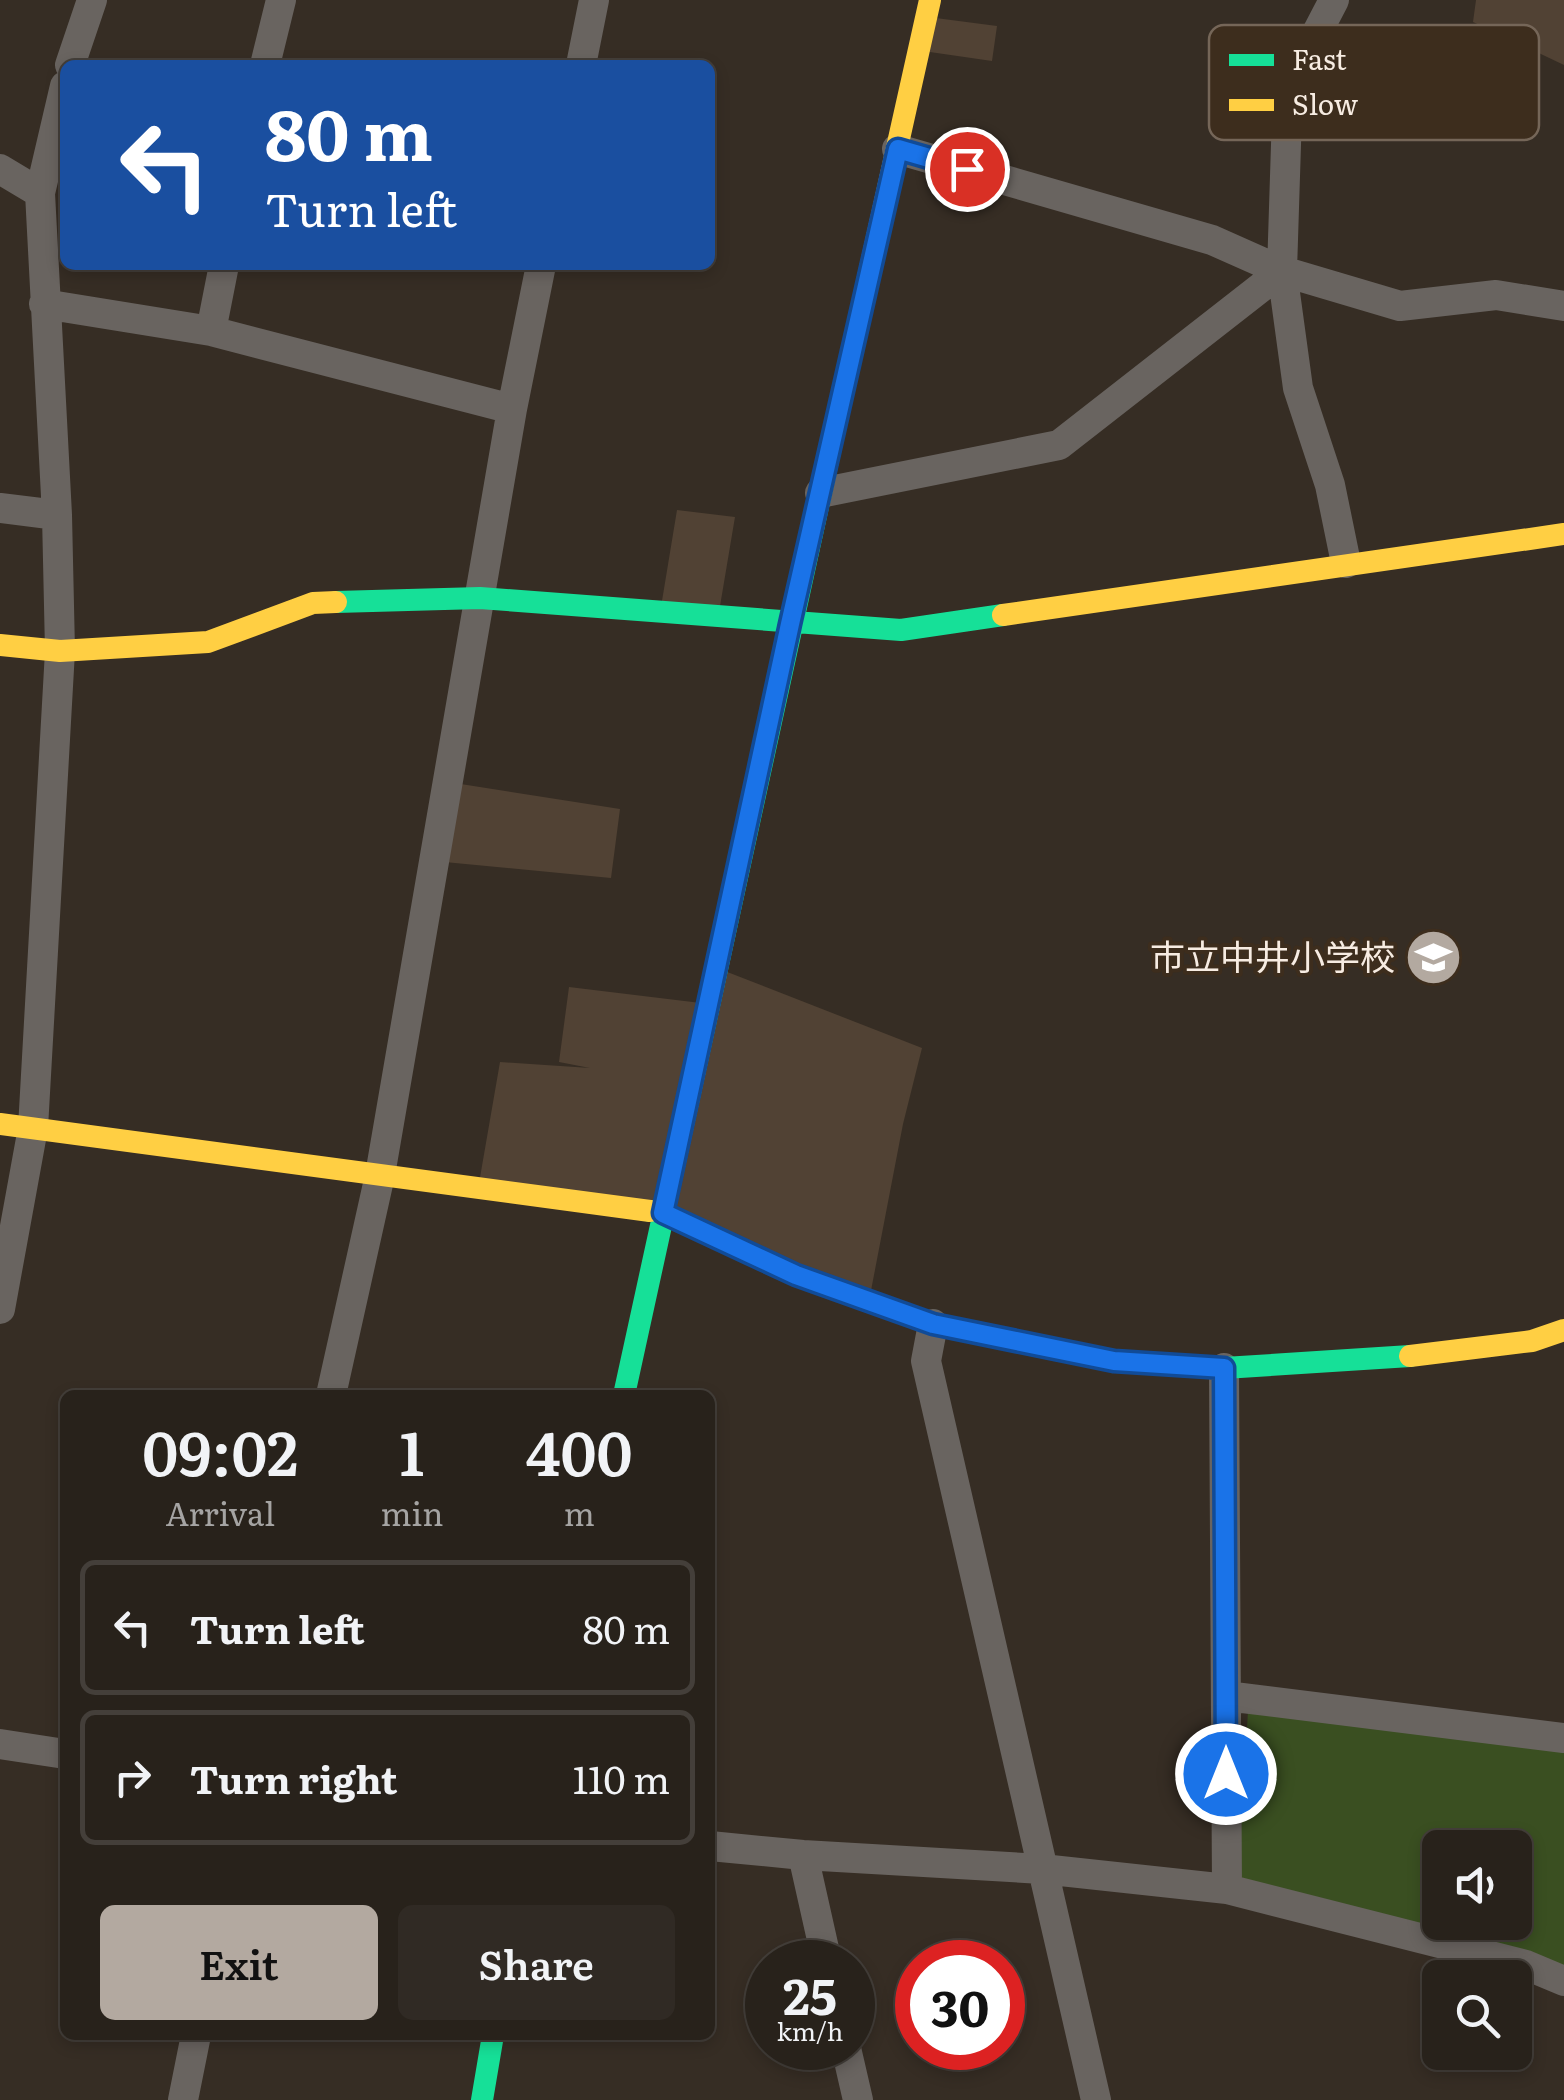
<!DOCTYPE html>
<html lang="en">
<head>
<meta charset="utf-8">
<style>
	:root { --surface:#28221b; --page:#302a24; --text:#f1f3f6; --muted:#a5a4a3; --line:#443f3a; --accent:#b3a9a0 }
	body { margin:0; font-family:Literata,"Noto Sans JP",serif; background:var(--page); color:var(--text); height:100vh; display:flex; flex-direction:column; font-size:38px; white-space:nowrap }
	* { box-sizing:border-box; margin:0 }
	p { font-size:32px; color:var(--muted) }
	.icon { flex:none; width:55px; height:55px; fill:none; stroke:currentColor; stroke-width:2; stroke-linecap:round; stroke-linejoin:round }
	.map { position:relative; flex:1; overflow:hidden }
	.sheet { position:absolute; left:60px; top:1390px; width:655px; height:650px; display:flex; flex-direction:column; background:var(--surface); border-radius:15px; box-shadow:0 5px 15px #0003,0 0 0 2px var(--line) }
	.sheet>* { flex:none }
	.hud { position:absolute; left:60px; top:60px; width:655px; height:210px; border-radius:15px; box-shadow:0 5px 15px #0003,0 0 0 2px var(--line); background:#1a4fa0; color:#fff; overflow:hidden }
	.controls { position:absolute; left:1422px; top:1830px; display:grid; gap:20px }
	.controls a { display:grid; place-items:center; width:110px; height:110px; border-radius:15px; background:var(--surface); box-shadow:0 5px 15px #0003,0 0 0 2px var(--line); font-size:50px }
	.speed { position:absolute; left:745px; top:1940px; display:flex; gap:20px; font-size:50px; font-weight:700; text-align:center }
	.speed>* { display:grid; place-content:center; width:130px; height:130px; border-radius:50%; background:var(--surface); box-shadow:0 5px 15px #0003,0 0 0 2px var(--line); line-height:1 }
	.speed small { font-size:25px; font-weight:400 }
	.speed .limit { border:15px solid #d22; background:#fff; color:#111 }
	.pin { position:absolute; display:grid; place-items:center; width:85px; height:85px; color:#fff; margin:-42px; border:5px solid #fff; border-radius:50%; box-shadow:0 2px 10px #0007 }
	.me { position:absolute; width:110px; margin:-55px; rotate:0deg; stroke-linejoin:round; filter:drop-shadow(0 0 8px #0008) }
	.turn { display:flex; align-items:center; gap:35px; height:210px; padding:0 40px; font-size:45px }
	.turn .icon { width:130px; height:130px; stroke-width:2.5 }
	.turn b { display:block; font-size:70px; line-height:85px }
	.eta { display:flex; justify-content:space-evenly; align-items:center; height:170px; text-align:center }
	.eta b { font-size:60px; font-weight:600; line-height:70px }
	.action { display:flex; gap:20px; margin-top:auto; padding:20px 40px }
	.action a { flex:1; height:115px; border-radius:15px; background:var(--accent); color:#111; font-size:40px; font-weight:600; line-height:115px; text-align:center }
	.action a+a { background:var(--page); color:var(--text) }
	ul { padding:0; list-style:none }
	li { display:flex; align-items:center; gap:30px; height:135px; margin:0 20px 15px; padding:0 20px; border:5px solid var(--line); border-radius:15px }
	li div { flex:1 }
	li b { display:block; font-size:38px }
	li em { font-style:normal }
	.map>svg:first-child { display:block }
	.green { fill:#3a4f21; fill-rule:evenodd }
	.building { fill:#514234 }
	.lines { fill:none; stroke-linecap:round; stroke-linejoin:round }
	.street { stroke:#696460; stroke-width:30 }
	.fast { stroke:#16e098; stroke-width:22 }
	.slow { stroke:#ffcf43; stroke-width:22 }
	.route-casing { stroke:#114b97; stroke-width:25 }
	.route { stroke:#1a73e8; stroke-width:18 }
	.labels { text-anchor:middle; stroke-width:8; stroke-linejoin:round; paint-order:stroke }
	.poi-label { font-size:35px; fill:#f7ece2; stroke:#3d2d1d; text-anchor:end }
	.key { fill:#3d2d1d; stroke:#756658; stroke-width:2.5 }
	.key-label { font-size:28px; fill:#f7ece2 }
</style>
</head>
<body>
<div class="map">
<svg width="1564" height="2100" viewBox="0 0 1564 2100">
	<rect width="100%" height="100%" fill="#362d24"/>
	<path class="green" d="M1248,1711l316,38v219l-326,-90zM1440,1848h75v74h-75z"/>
	<path class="building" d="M1476,0h88v65l-91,-43z
		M928,17l69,9 -5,35 -69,-10z
		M677,510l58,7 -17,101 -58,-5z
		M448,782l172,27 -9,69 -177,-17z
		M717,968l205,80 -19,76 -34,177 -206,-88 -185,-24 22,-127 90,6 -31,-6 10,-75 140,17z"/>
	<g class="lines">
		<path class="street" d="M1334,0l-37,71 -10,42 -5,158 16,117 32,97 16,78
			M70,65l22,-65
			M265,65l16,-65
			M581,65l13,-65
			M897,149l315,91 70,31 118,35 96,-11 68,11
			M0,169l40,24
			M44,304l167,27 301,78
			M211,331l13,-66
			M820,493l239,-48 223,-174
			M0,508l57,7
			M0,1309l33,-181 27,-477 -3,-136 -17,-322 25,-107
			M933,1324l-7,37 170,739
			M1224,1368l3,521
			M331,1395l49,-220 132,-766 29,-144
			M1226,1696l338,42
			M0,1744l65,10
			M710,1846l93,9 239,14 185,20 299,76 38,16
			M803,1855l24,107
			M846,2048l12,52
			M183,2100l13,-65"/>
		<path class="fast" d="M336,602l144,-4 421,32 102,-15
			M650,1211l13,2 133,62 137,49 181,37 110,7 186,-12
			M624,1395l243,-1113
			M482,2100l11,-65"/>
		<path class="slow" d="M867,282l63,-282
			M1003,615l561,-81
			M0,645l60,6 148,-9 105,-39 23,-1
			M0,1124l650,87
			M1410,1356l122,-15 32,-11"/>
	</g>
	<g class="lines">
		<defs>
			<path id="route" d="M967,169l-69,-20 -108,475 -127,589 133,62 137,49 181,37 110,7 2,406"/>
		</defs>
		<use href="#route" class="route-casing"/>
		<use href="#route" class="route"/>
	</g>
	<defs>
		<symbol id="school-disc" viewBox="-11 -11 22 22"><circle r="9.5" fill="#b3a9a0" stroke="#3d2d1d"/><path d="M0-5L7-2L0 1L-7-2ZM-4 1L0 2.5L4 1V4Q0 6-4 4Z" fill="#fff"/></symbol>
	</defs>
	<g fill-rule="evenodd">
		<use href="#school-disc" x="1402" y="926" width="63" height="63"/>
	</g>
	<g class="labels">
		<g class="poi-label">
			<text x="1395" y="970">市立中井小学校</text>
		</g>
	</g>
	<rect x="1209" y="25" width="330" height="115" rx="15" class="key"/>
	<rect x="1229" y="54" width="45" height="12" fill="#16e098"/>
	<rect x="1229" y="99" width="45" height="12" fill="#ffcf43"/>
	<g class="key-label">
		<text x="1292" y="70">Fast</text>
		<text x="1292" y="115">Slow</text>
	</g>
</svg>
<div class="controls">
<a><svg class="icon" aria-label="sound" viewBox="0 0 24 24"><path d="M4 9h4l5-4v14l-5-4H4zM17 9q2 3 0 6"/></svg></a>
<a><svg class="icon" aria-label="search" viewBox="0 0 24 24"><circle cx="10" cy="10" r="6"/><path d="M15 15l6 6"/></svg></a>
</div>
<div class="speed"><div>25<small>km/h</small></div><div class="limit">30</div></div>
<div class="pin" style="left:967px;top:169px;background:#d93025"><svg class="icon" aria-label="arrive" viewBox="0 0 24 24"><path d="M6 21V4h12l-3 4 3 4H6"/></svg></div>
<svg class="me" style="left:1226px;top:1774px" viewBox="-20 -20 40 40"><circle r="17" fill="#1a73e8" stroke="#fff" stroke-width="3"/><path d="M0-11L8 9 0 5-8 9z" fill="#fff"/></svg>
<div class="hud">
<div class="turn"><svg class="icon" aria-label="left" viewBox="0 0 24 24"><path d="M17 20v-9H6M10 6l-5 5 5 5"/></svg><div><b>80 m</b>Turn left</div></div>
</div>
<section class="sheet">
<div class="eta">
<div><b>09:02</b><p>Arrival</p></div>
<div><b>1</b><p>min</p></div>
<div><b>400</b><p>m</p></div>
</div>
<ul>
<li><svg class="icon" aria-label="left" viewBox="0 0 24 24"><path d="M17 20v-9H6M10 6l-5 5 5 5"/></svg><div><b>Turn left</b></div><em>80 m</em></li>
<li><svg class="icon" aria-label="right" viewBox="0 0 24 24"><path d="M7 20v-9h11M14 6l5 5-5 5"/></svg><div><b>Turn right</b></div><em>110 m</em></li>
</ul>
<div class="action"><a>Exit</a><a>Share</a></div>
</section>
</div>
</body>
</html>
